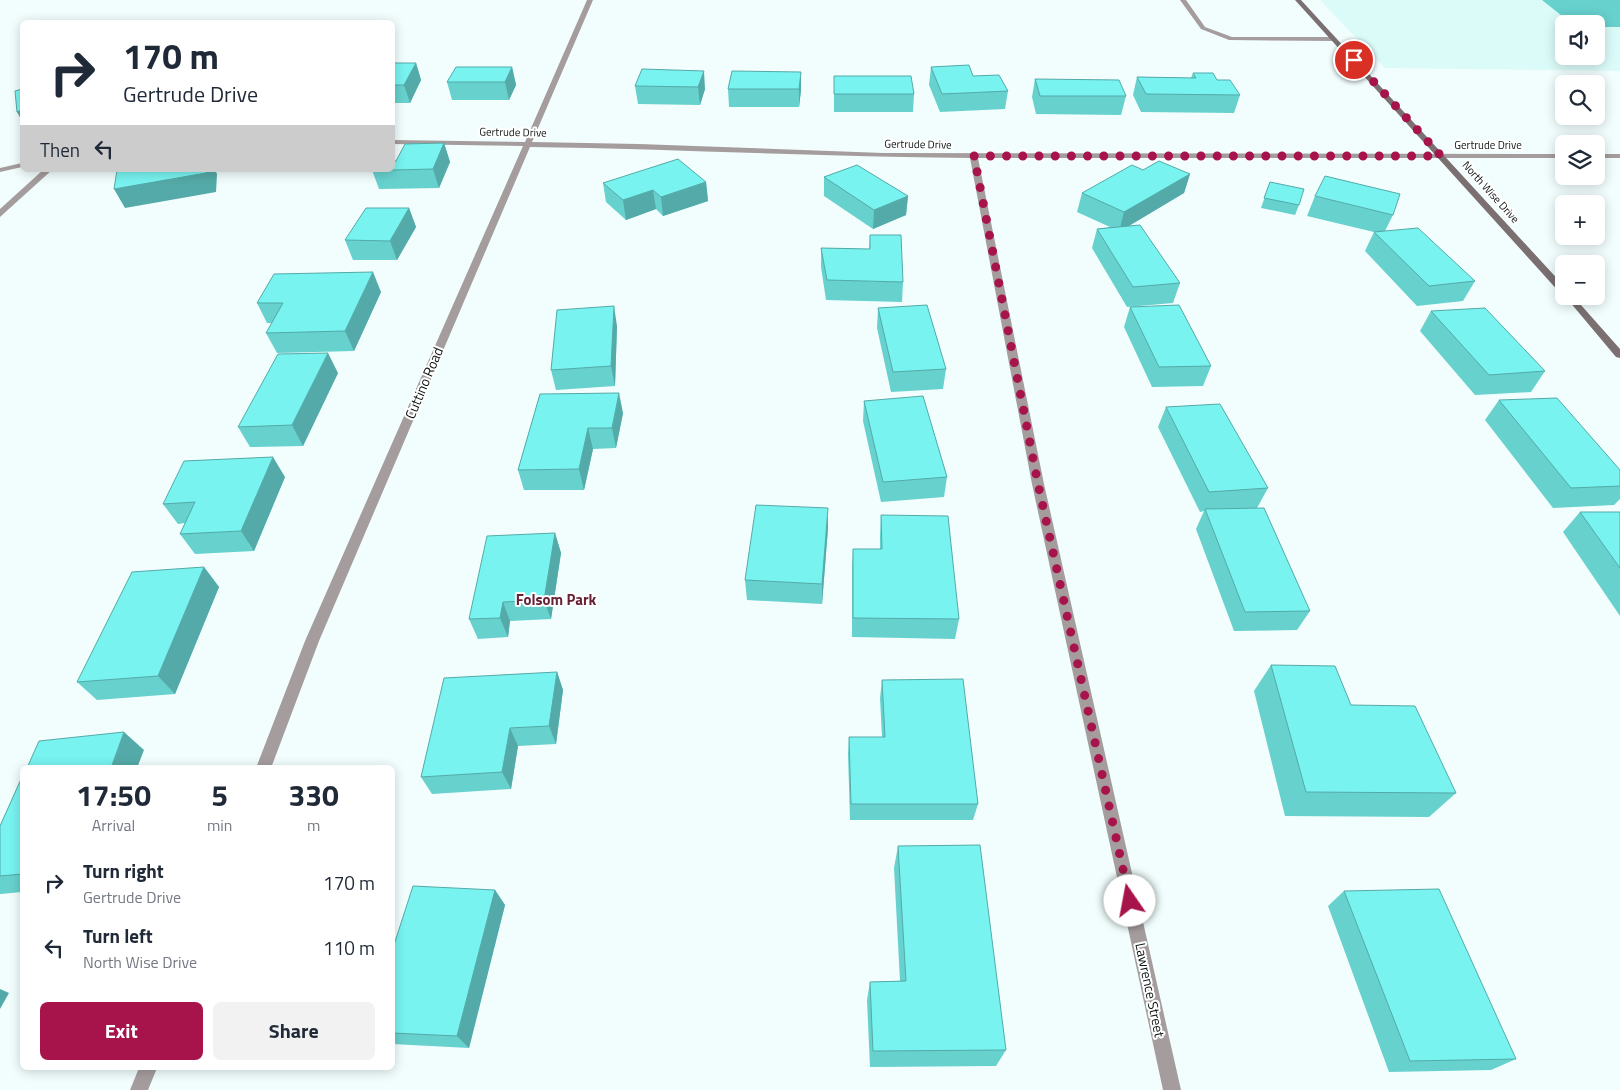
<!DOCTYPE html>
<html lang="en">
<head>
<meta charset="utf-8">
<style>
	:root { --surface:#fff; --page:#f2f2f3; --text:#1f2937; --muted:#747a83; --accent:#a7134b }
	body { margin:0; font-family:"Titillium Web",sans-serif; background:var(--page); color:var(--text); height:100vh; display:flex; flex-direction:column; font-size:19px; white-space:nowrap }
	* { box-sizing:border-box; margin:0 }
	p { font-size:16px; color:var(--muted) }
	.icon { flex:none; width:28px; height:28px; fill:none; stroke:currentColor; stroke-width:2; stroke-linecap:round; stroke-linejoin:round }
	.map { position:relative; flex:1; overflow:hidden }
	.panel { position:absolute; left:20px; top:765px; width:375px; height:305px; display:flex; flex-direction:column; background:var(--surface); border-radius:8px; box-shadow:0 2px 12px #0003 }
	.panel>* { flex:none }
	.guide { position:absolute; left:20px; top:20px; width:375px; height:152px; border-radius:8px; box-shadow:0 2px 12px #0003; background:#fff; color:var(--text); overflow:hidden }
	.fabs { position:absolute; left:1555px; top:15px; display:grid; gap:10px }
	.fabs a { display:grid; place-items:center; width:50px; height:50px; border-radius:8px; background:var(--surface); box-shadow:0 2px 12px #0003; font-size:25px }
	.pin { position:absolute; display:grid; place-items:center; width:42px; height:42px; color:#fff; margin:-21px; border:2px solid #fff; border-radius:50%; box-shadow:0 1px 5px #0007 }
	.me { position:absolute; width:55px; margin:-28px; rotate:348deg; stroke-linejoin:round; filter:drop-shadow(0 0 4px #0008) }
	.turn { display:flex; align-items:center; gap:18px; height:105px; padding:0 20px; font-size:22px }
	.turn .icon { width:65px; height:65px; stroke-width:2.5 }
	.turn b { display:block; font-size:35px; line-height:42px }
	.then { display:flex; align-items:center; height:48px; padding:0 20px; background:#0003; gap:10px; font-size:19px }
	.eta { display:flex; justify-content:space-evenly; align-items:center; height:85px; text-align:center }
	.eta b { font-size:30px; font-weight:700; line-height:35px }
	.button { display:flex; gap:10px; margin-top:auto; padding:10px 20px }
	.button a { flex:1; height:58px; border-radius:8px; background:var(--accent); color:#fff; font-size:20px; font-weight:700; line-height:58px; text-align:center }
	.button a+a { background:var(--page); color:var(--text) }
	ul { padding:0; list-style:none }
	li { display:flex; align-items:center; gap:15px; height:65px; padding:0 20px }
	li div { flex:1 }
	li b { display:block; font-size:19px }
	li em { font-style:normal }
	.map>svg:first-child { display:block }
	.built { fill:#dbfbf9; fill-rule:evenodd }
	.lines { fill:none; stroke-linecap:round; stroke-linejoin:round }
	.lane { fill:#a59c9d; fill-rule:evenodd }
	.street { fill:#a59c9d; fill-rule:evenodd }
	.secondary { fill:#7b6f71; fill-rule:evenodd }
	.wall { fill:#67d1ce }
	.shaded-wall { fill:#54aaa8 }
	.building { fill:#78f3f0; stroke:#54aaa8 }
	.route { stroke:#a7134b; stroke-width:9; stroke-dasharray:0 16.2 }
	.labels { text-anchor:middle; stroke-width:4; stroke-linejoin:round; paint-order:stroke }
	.far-street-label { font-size:11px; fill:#0c1413; stroke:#fff }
	.street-label { font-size:14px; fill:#0c1413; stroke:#fff }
	.neighbourhood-label { font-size:15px; font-weight:bold; fill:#662134; stroke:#fff }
</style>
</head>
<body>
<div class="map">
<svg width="1620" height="1090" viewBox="0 0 1620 1090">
	<rect width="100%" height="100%" fill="#f1fefd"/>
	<path class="built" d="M1320,0h300v71l-235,-3zM1564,24h32v32h-32z"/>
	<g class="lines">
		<path class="lane" d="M1180,0h6l19,27 27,10h102l3,2 -3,2 -105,-1 -28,-11z"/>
		<path class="street" d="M587,0h6l-61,142 107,2 244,9 681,1v4h-586l66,326 137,606h-18l-131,-606 -62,-326c-146,-1 -293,-9 -440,-11l-211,494 -48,127h-15l49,-127 218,-495 -131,-2v-4l133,2z
			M1596,154h24v4h-24z
			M22,163v4l-22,5v-4z
			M43,170h9l-52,47v-8z
			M139,1068h18l-9,22h-18z"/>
		<path class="secondary" d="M1295,0h6l263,286v9l-3,-1z
			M1564,295l9,1 47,53v9l-4,-1z"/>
	</g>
	<path class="wall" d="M1542,0h78v27h-24v-3h-24z
		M392,63h24l5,17 -11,23h-18z
		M512,67l4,18 -7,15h-57l-5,-18z
		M931,67l42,9 35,15 -3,18 -65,3 -11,-27z
		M642,69l63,20 -5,16 -62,-1 -3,-18z
		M801,72v18l-2,17h-70l-1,-18z
		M1193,73l24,7 23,15 -6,18 -93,-1 -8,-17 4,-18 54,1z
		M834,76l80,18 -1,18h-79z
		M1035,79l91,17 -5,19 -85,-1 -4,-17z
		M444,143l6,19 -11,26 -60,1 -7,-19z
		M1143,170l47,4 -6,19 -56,33 52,57 -7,20 -46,4 -35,-59 5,-19 13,-2 -33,-15 5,-19z
		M824,177l84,19 -2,19 -33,14 -49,-33z
		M706,182l2,19 -45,15 -7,-7 -30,11 -20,-18 -3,-19z
		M1270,182l29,23 -4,10 -34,-7z
		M1315,196l78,19 -8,16 90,50 -12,20 -46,5 -52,-55 9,-19 -67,-16z
		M409,208l7,19 -19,33h-44l-8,-20z
		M870,235l33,47 -1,20 -76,-2 -5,-33v-19l48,1z
		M381,292l-27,59 -77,2 -11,-20 6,-10h-5l-10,-20z
		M1130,307l81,59 -8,20 -51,1 -28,-60z
		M878,308l68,61 -3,20 -52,3 -14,-64z
		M1431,311l114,60 -14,21 -56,3 -55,-64z
		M617,326l-2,60 -59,4 -5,-20z
		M338,373l-35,73 -53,1 -12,-20z
		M540,394l83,19 -7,35 -23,1 -9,41h-60l-6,-20z
		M1499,400l121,70v29l-6,6 -61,3 -68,-88z
		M864,401l83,76 -3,20 -63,5 -18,-81z
		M1166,407l102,81 -11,20 -13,1 66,102 -13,19 -63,1 -38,-102 8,-18 -4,1 -42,-85z
		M285,477l-31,74 -59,3 -15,-20 5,-11 -7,1 -15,-20z
		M1580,512h40v104l-57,-84z
		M881,515l78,104 -4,20 -103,-2v-69l1,-19h27v-14z
		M828,528l-6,76 -75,-4 -2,-20z
		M555,533l6,20 -10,66 -41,2 -2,16 -30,2 -9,-20z
		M204,567l15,20 -44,107 -78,6 -20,-18z
		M1271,665l80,40 105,88 -27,24 -144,-1 -31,-125z
		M557,672l6,18 -7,54 -38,2 -7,43 -79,5 -11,-17z
		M882,680l96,124 -5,16h-123l-2,-66 1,-17h33l-2,-39z
		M22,777v115l-21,2h-1v-68z
		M898,846l108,204 -10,16 -126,1 -3,-67 3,-18 30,-1 -6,-113z
		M495,890l10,15 -36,143 -77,-4v-93z
		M1344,891l172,168 -25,11 -102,2 -61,-166z"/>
	<path class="shaded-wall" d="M416,63l5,17 -11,23 -6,-18z
		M512,67l4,18 -7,15 -4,-18z
		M704,71l1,18 -5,16 -2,-18z
		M801,72v18l-2,17v-18z
		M22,110v11l-5,-9z
		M444,143l6,19 -11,26 -6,-19z
		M206,170h9l2,4 -1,18 -91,16 -11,-19z
		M1190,174l-6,19 -65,39 5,-20z
		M706,182l2,19 -45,15 -2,-19z
		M653,190l3,19 -30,11 -3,-20z
		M908,196l-2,19 -33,14 1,-19z
		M409,208l7,19 -19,33 -7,-19z
		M373,272l8,20 -27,59 -9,-20z
		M614,306l3,20 -2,60 -4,-20z
		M328,353l10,20 -35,73 -11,-21z
		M619,393l4,20 -7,35 -4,-20z
		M588,428l5,21 -9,41 -5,-21z
		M273,457l12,20 -31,74 -13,-20z
		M828,508v20l-6,76v-20z
		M555,533l6,20 -10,66 -7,-19z
		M204,567l15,20 -44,107 -17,-18z
		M503,602l7,19 -2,16 -8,-19z
		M557,672l6,18 -7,54 -7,-18z
		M510,728l8,18 -7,43 -9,-17z
		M124,732l20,18 -7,18h-26z
		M495,890l10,15 -36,143 -12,-12z
		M0,989l9,4 -9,16z"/>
	<path class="building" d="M392,63h24l-12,22h-12z
		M969,65l4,11 26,-1 9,16 -66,3 -11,-27z
		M456,67h56l-7,15h-58z
		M642,69l62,2 -6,16 -63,-1z
		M732,71l69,1 -2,17h-71z
		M1193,73h20l4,7h13l10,15 -94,-1 -9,-17 59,1z
		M834,76h77l3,18h-80z
		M1035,79l84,1 7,16h-86z
		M22,89v21l-5,2 -2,-21z
		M444,143l-11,26 -41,1v-9h4l9,-17z
		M678,159l28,23 -45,15 -8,-7 -30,10 -20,-17z
		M1159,161l31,13 -66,38 -42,-19 50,-28 11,5z
		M857,165l51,31 -34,14 -50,-33z
		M117,170h89v3l-92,16z
		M1325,176l75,18 -7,21 -78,-19z
		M1270,182l34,7 -5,16 -35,-7z
		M366,208h43l-19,33 -45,-1z
		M1140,225l40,58 -47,4 -36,-58z
		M1418,228l57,53 -46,5 -55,-54z
		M870,235h31l2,47 -76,-2 -6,-32 49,1z
		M373,272l-28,59 -79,2 17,-30h-26l17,-29z
		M927,305l19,64 -53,3 -15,-64z
		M1179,305l32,61 -52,1 -29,-60z
		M614,306l-3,60 -60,4 6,-60z
		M1485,308l60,63 -56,4 -58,-64z
		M328,353l-36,72 -54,2 40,-73z
		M619,393l-7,35h-24l-9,41 -61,1 22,-76z
		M923,396l24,81 -64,5 -19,-81z
		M1557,398l63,72v16l-49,2 -72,-88z
		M1220,404l48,84 -59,4 -43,-85z
		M273,457l-32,74 -61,3 15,-32 -32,2 21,-43z
		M756,505l72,3 -6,76 -77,-4z
		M1264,508l46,103 -65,1 -40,-103z
		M1580,512h40v56z
		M881,515l67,1 11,103 -106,-1v-69h29z
		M555,533l-11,67 -41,2 -3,16 -31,1 18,-83z
		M204,567l-46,109 -81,6 55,-110z
		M1271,665l64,1 16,39 64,1 41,87 -150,-1z
		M557,672l-8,54 -39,2 -8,44 -81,5 23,-99z
		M963,679l15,125h-127l-2,-67h36l-3,-57z
		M124,732l-13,36h-84l12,-27z
		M22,777v97l-22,2v-50z
		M980,845l26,205 -133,1 -3,-69 36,-1 -8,-135z
		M413,886l82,4 -38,146 -65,-3v-82z
		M1439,889l77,170 -106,2 -66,-170z"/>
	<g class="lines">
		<path class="route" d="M1130,901l-92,-417 -64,-328h467l-87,-96"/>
	</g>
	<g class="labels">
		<g class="far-street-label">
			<text transform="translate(513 132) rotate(1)" y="4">Gertrude Drive</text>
			<text transform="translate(918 144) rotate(1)" y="4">Gertrude Drive</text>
			<text x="1488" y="149">Gertrude Drive</text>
			<text transform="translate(1491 192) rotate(48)" y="4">North Wise Drive</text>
		</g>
		<g class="street-label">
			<text transform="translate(424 383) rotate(-67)" y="5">Cuttino Road</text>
			<text transform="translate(1150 990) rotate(78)" y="5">Lawrence Street</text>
		</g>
		<g class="neighbourhood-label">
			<text x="556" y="605">Folsom Park</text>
		</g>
	</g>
</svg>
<div class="fabs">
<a><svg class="icon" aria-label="sound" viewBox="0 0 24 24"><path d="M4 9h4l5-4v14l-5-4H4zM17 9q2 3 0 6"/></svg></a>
<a><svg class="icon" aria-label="search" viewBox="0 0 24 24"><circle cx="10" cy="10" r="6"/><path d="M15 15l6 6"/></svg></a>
<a><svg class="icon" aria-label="layers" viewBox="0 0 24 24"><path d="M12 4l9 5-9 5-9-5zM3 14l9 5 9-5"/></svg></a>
<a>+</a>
<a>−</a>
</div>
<div class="pin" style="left:1354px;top:60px;background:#d93025"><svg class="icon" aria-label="arrive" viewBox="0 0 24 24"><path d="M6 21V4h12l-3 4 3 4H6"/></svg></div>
<svg class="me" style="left:1130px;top:901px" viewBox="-20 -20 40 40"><circle r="19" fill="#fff"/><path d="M0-13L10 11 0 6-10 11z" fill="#a7134b"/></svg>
<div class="guide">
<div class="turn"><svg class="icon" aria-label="right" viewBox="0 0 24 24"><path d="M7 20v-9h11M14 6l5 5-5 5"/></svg><div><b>170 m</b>Gertrude Drive</div></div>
<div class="then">Then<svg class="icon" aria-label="left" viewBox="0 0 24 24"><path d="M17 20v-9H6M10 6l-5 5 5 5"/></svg></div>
</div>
<section class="panel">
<div class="eta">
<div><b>17:50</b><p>Arrival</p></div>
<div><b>5</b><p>min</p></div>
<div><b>330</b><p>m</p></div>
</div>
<ul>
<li><svg class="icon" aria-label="right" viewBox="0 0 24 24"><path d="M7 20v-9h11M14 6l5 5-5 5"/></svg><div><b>Turn right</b><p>Gertrude Drive</p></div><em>170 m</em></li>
<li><svg class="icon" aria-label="left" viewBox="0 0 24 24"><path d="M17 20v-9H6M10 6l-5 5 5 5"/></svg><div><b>Turn left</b><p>North Wise Drive</p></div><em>110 m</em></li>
</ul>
<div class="button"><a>Exit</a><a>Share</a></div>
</section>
</div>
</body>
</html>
